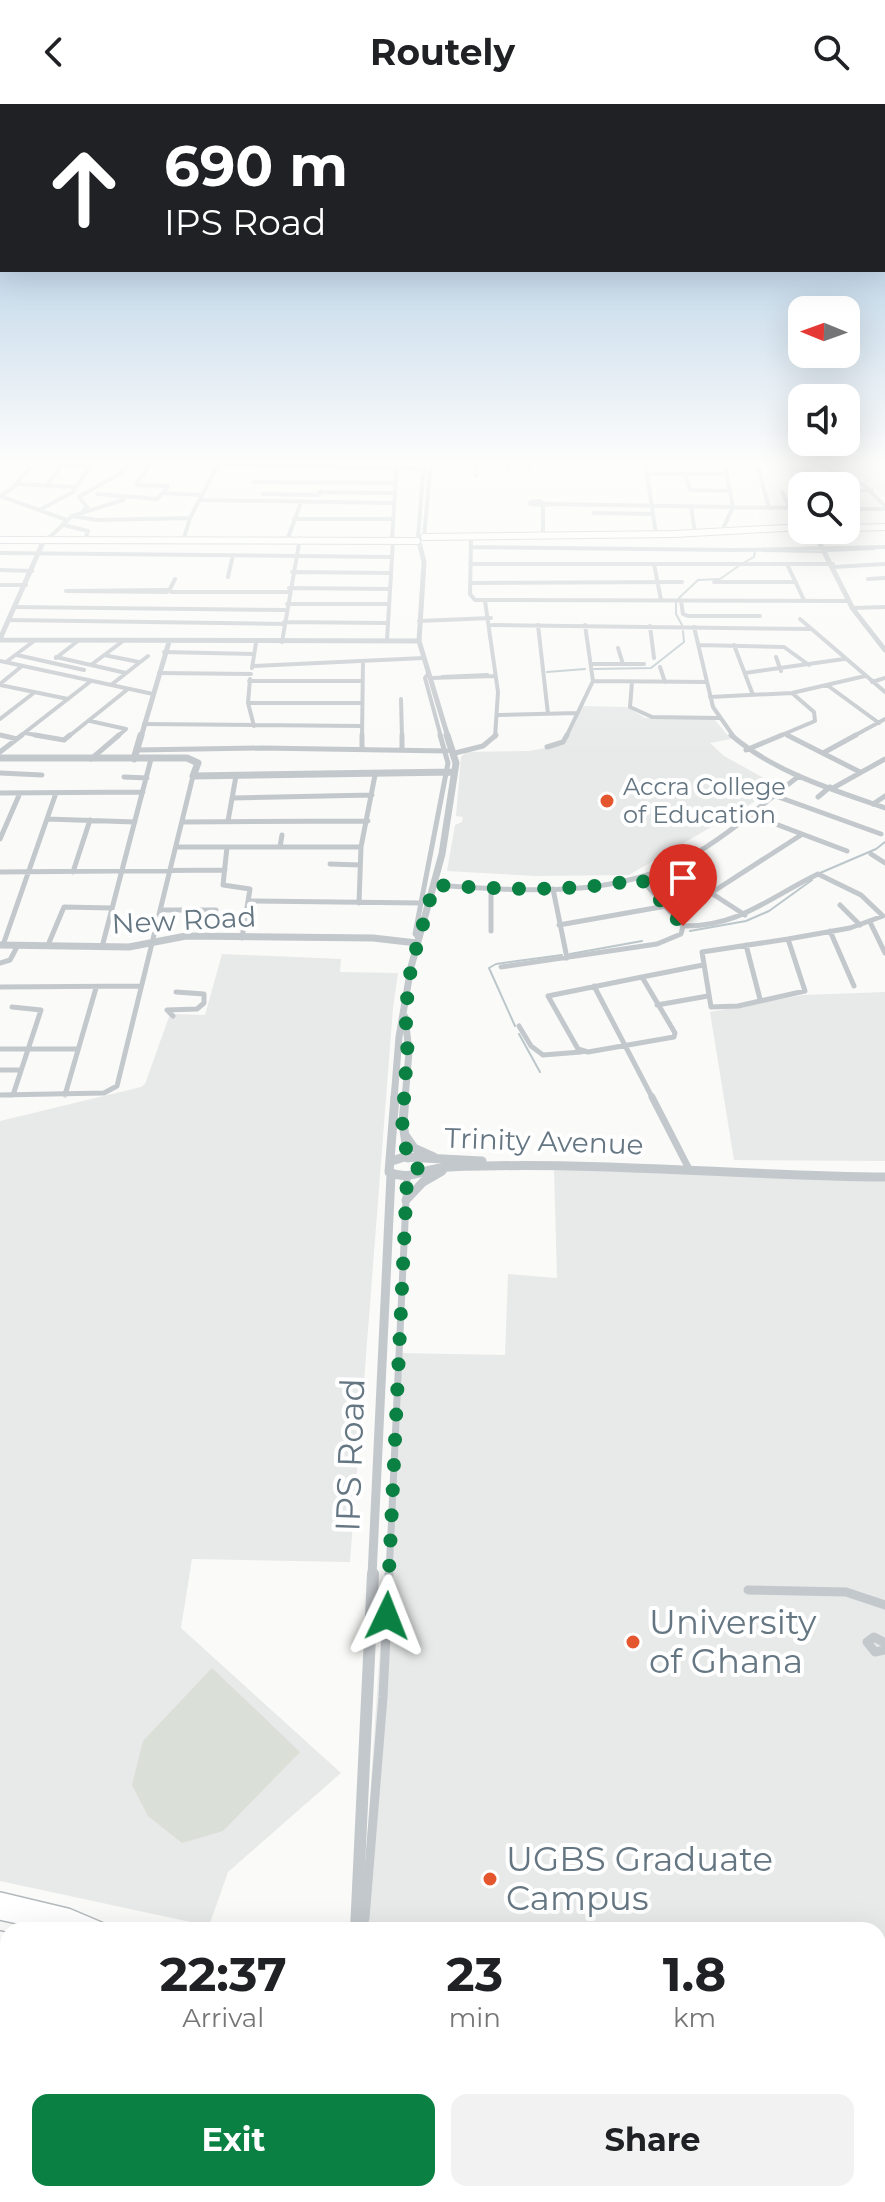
<!DOCTYPE html>
<html lang="en">
<head>
<meta charset="utf-8">
<style>
	:root { --surface:#fff; --page:#f2f2f2; --text:#202124; --muted:#757577; --accent:#0b8043 }
	body { margin:0; font-family:Montserrat,sans-serif; background:var(--page); color:var(--text); height:100vh; display:flex; flex-direction:column; font-size:30px; white-space:nowrap }
	* { box-sizing:border-box; margin:0 }
	p { font-size:26px; color:var(--muted) }
	.icon { flex:none; width:44px; height:44px; fill:none; stroke:currentColor; stroke-width:2; stroke-linecap:round; stroke-linejoin:round }
	.map { position:relative; flex:1; overflow:hidden }
	.panel { position:absolute; left:0px; top:1818px; width:886px; height:280px; display:flex; flex-direction:column; background:var(--surface); border-radius:24px 24px 0 0; box-shadow:0 8px 32px #0002 }
	.panel>* { flex:none }
	.guide { position:absolute; left:0px; top:0px; width:886px; height:168px; box-shadow:0 8px 32px #0002; background:#202124; color:#fff; overflow:hidden }
	.needle { width:52px; rotate:271deg }
	.controls { position:absolute; left:788px; top:192px; display:grid; gap:16px }
	.controls a { display:grid; place-items:center; width:72px; height:72px; border-radius:16px; background:var(--surface); box-shadow:0 8px 32px #0002; font-size:40px }
	.pin { position:absolute; display:grid; place-items:center; width:68px; height:68px; color:#fff; margin:-82px -34px; border-radius:50% 50% 50% 0; rotate:-45deg; box-shadow:0 0 8px #0007 }
	.pin .icon { rotate:45deg }
	.me { position:absolute; width:88px; margin:-44px; rotate:2deg; stroke-linejoin:round; filter:drop-shadow(0 0 6px #0008) }
	.turn { display:flex; align-items:center; gap:28px; height:168px; padding:0 32px; font-size:36px }
	.turn .icon { width:104px; height:104px; stroke-width:2.5 }
	.turn b { display:block; font-size:56px; line-height:68px }
	.eta { display:flex; justify-content:space-evenly; align-items:center; height:136px; text-align:center }
	.eta b { font-size:48px; font-weight:700; line-height:56px }
	.primary-button { display:flex; gap:16px; margin-top:auto; padding:16px 32px }
	.primary-button a { flex:1; height:92px; border-radius:16px; background:var(--accent); color:#fff; font-size:32px; font-weight:700; line-height:92px; text-align:center }
	.primary-button a+a { background:var(--page); color:var(--text) }
	header { display:flex; justify-content:space-between; align-items:center; height:104px; padding:0 32px; background:var(--surface); font-size:36px; font-weight:700 }
	.map>svg:first-child { display:block }
	.built { fill:#e8e9e9 }
	.green { fill:#dadfd7 }
	.lines { fill:none; stroke-linecap:round; stroke-linejoin:round }
	.stream { stroke:#bbc7cb; stroke-width:2 }
	.secondary-casing { stroke:#b3babf; stroke-width:8 }
	.trunk-casing { stroke:#b4b9bd; stroke-width:18 }
	.minor-far3 { stroke:#c3c8cc; stroke-width:4 }
	.minor-far2 { stroke:#c3c8cc; stroke-width:5 }
	.minor-far1 { stroke:#c3c8cc; stroke-width:7 }
	.minor { stroke:#c3c8cc; stroke-width:9 }
	.tertiary-far3 { stroke:#c3c8cc; stroke-width:5 }
	.tertiary-far2 { stroke:#c3c8cc; stroke-width:7 }
	.tertiary-far1 { stroke:#c3c8cc; stroke-width:9 }
	.tertiary { stroke:#c3c8cc; stroke-width:12 }
	.secondary { stroke:#fff; stroke-width:6 }
	.trunk { stroke:#fff; stroke-width:15 }
	.route { stroke:#0b8043; stroke-width:14; stroke-dasharray:0 25.2 }
	.poi-dot { fill:#e4572e; stroke:#fff; stroke-width:3 }
	.labels { text-anchor:middle; stroke-width:8; stroke-linejoin:round; paint-order:stroke }
	.far-poi-label { font-size:24px; fill:#657683; stroke:#fff; text-anchor:start }
	.street-label { font-size:28px; fill:#657683; stroke:#fff }
	.near-street-label { font-size:34px; fill:#657683; stroke:#fff }
	.near-poi-label { font-size:34px; fill:#657683; stroke:#fff; text-anchor:start }
</style>
</head>
<body>
<header><svg class="icon" aria-label="back" viewBox="0 0 24 24"><path d="M15 5l-7 7 7 7"/></svg>Routely<svg class="icon" aria-label="search" viewBox="0 0 24 24"><circle cx="10" cy="10" r="6"/><path d="M15 15l6 6"/></svg></header>
<div class="map">
<svg width="885" height="2098" viewBox="0 0 885 2098">
	<rect width="100%" height="100%" fill="#fafaf8"/>
	<path class="built" d="M870,357h15v36l-8,-8 -43,-20z
		M582,602l45,1 18,11 69,1 17,20 -21,4 14,13 56,31 -151,88 -94,1 -88,-5 8,-46 7,-3 1,-5 -7,-1 5,-59 5,-5 63,-1 33,-6z
		M222,850l119,5 -1,13 58,1 -5,35 -43,554 -158,-3 -11,69 160,145 -113,99 -19,54 -209,-45v-760l141,-34 4,-3 25,-70 35,1z
		M885,888v169l-151,-1 -24,-148 93,-17z
		M554,1065l331,9v1024h-885v-225l8,2v215h870v-264h-517l39,-577 105,2 3,-81 49,4z"/>
	<path class="green" d="M212,1564l88,84 -77,79 -41,12 -34,-27 -16,-31 11,-44z
		M227,2090h247l-4,8h-244z"/>
	<g class="lines">
		<path class="stream" d="M834,362l26,-5
			M762,447l60,1
			M827,447l47,-2
			M745,458l9,-5 1,-6
			M679,494l19,-18 22,-1 20,-14
			M676,498v12l6,11
			M594,565l57,-1 33,-26 -1,-11
			M547,568l38,-3
			M442,572l46,-2
			M820,769l56,-24 9,-7
			M690,827l56,-10 23,-10 43,-31
			M570,850l72,-13
			M515,922l-26,-58 7,-4 66,-9
			M519,930l21,38"/>
		<defs>
			<path id="secondary" d="M846,424l39,-1
				M424,433l250,-3 128,-7
				M0,436l417,1"/>
			<path id="trunk" d="M0,1796l67,16 33,14
				M0,1808l82,18
				M0,1835l8,2
				M788,2090l16,8
				M849,2090l16,8"/>
		</defs>
		<use href="#secondary" class="secondary-casing"/>
		<use href="#trunk" class="trunk-casing"/>
		<path class="minor-far3" d="M152,357l-16,24 32,1 -5,7
			M476,357v15
			M530,357v6
			M645,357l11,73
			M677,357l44,1
			M812,357l53,25 20,20
			M0,358l33,2
			M34,359l57,3
			M218,360l206,5
			M758,364l11,40
			M507,367l1,-10
			M647,370h80
			M685,370l5,16 41,1
			M793,372l-2,-7 17,1 9,16
			M814,375h34
			M254,378l141,1
			M17,380l59,3
			M46,382l18,-23
			M846,387l26,-1
			M319,388l75,1
			M782,388l8,16
			M97,390l60,5 6,-6 39,2
			M263,390l56,1
			M0,392l67,24
			M1,392l13,-9 20,-25
			M199,396l195,3
			M540,397l5,4 -15,-1 1,-2z
			M545,400l257,4
			M543,402v29
			M691,402l4,27
			M41,405l32,-17 21,-31
			M846,405h39
			M83,407l4,-4 -8,-10 40,-23 13,-13
			M594,409l59,1
			M72,412l25,4 93,-2
			M294,415h98
			M64,421l24,6 -2,6
			M722,427l11,-24 -8,-40
			M50,433l22,-21 51,-16
			M418,433l6,-76
			M424,433l7,-76
			M184,434l6,-20 30,-57
			M288,434l13,-36
			M471,434l-1,56 5,6 373,1
			M392,435l5,-78
			M471,443l263,3 151,-3
			M0,449l391,4
			M470,460h363
			M654,460l7,36
			M787,460l17,36
			M834,463l51,-3
			M0,466l32,1
			M292,468l99,1
			M228,473l5,-22
			M868,475l17,-1
			M714,478h82
			M470,479l212,-1
			M0,481h26
			M289,484l101,1
			M170,485l5,-10
			M167,488l-101,-1 102,-1
			M171,488h118
			M485,497l13,91 -3,45
			M681,497l2,13 5,2h72
			M287,500h102
			M15,503l270,3
			M852,504l33,-1
			M800,515l85,73
			M9,516l275,4
			M419,517l72,-3
			M284,518l104,1
			M492,521l318,4
			M538,521l10,89
			M650,522l4,32
			M694,523l19,80 21,30
			M387,536l6,-99
			M282,538l18,-104
			M699,541l85,2 25,18
			M734,541l19,50
			M164,548l90,2
			M17,551l67,15
			M104,551l35,7
			M56,553l70,16
			M776,553l5,14
			M56,554l23,-18
			M0,557l153,33
			M6,558l28,-21
			M592,560h31l-5,-16
			M623,560h21
			M91,561l32,-24
			M253,562l171,-8
			M660,563l5,15
			M252,564l4,-25
			M159,569l92,1
			M745,569l99,-14
			M428,570l-3,4 16,59
			M430,574l65,-2
			M250,575l-2,24 6,23
			M249,577h113
			M593,577l114,1
			M632,578l-2,25 22,10 66,1
			M872,578l13,-4
			M0,580l22,-18
			M0,581l68,14
			M111,581l37,-29
			M827,581l52,38
			M710,593l82,-4 73,-17
			M401,595l1,38
			M248,599h113
			M499,611l78,-2
			M0,615l35,-27
			M90,617l36,8 -9,8
			M144,620l217,2
			M25,629l21,4
			M785,630l6,3
			M0,631l8,2
			M19,633l72,-56
			M68,633l60,-48
			M362,633l1,-76
			M566,633l27,-56 -8,-56
			M777,633l38,-16 -1,-9 -22,-19
			M852,633l33,-18"/>
		<path class="minor-far2" d="M0,631l17,4
			M35,631l29,5 6,-5
			M402,631v14
			M731,631c45,38 100,54 154,73
			M787,631l73,37
			M547,643l16,-5 4,-7
			M362,645v-14
			M137,646l125,-2 185,3
			M746,646l36,-15
			M0,648l22,-17
			M455,649l28,-7 13,-11
			M823,649l33,-18
			M91,655l28,-24
			M0,669l42,2
			M124,673l23,1
			M833,684l52,-29
			M0,689l143,-1
			M773,691l108,39
			M818,693l12,-10
			M232,694l140,-3
			M873,700l12,-8
			M749,710l98,37
			M47,715l88,3
			M228,717l8,-45
			M183,718l185,-1
			M0,735l20,-46
			M176,743h185
			M227,743l-4,38 27,4 -8,49
			M280,743l2,-12
			M871,750l14,9
			M330,760l30,1
			M671,763l74,48
			M0,768l225,-2
			M73,768l17,-52
			M434,781c85,5 173,15 252,-26 41,-22 76,-55 113,-83
			M491,783v44
			M553,785l14,69
			M711,789l90,-58
			M248,797l173,2
			M359,799l2,-56 14,-72
			M840,801l20,20
			M161,806h55
			M870,818l15,31
			M559,821l107,-19
			M683,822c56,1 87,-29 135,-52l43,21 22,21 -33,12 -62,11
			M830,827l24,55
			M419,835l-4,-5 33,-171 -8,-28
			M788,835l17,52 -67,15 -27,1 -9,-55z
			M3,841l53,-152
			M48,841l16,-38 48,1
			M746,841l14,54
			M102,843l49,-188
			M0,859l10,-3 8,-15
			M501,863l156,-23 24,-10 2,-8 -42,-47
			M642,873l33,56 -1,4 -86,15 -10,-3 -30,-53z
			M642,873l61,-12
			M594,882l59,113
			M0,883l141,-1
			M657,901l51,-9
			M12,903l29,3 -28,85
			M173,912l-6,-6 30,-1 7,-6v-9l-28,-2
			M519,922l12,20 12,9 38,-3
			M0,945h78
			M0,966h21
			M0,991l104,-2 13,-7 76,-310
			M65,991l31,-107"/>
		<path class="minor-far1" d="M652,993l37,72
			M389,1472l18,-398"/>
		<path class="minor" d="M748,1486l98,2 39,13
			M885,1539l-11,-6 -7,5 8,10 10,-2
			M361,1826l4,-12 18,-221 6,-123
			M878,2085l7,3"/>
		<path class="tertiary-far3" d="M813,426l40,79 32,41
			M419,438l5,20 -5,79 29,96
			M0,535l44,-99 6,-3
			M0,536l419,1
			M141,633l28,-95"/>
		<path class="tertiary-far2" d="M0,654h187l11,5 -5,13 261,-4
			M134,655l7,-24
			M0,841l129,2 57,-11 187,2 44,5
			M394,995l5,-62 12,-70 31,-113 14,-91 -9,-28
			M405,995l4,-47 -4,-35"/>
		<path class="tertiary-far1" d="M395,993l-6,75c20,9 32,-2 52,-4 14,-2 29,-2 43,-2 134,-3 267,10 401,11
			M405,993l-2,26 5,35
			M405,1031l9,13 20,9
			M392,1057l12,-4 78,4
			M406,1096l17,-18 19,-11
			M372,1472l19,-401"/>
		<path class="tertiary" d="M356,1826l17,-356"/>
		<use href="#secondary" class="secondary"/>
		<use href="#trunk" class="trunk"/>
	</g>
	<linearGradient id="sky" x2="0" y2="1"><stop stop-color="#96bcdc"/><stop offset="0.55" stop-color="#fdfdfc"/><stop offset="1" stop-color="#fdfdfc" stop-opacity="0"/></linearGradient>
	<rect width="885" height="650" fill="url(#sky)"/>
	<g class="lines">
		<path class="route" d="M387,1512l20,-438 10,-6 1,-6 -10,-8 -6,-28 6,-92 -3,-22 6,-49 23,-82c69,4 138,8 207,-6l42,47"/>
	</g>
	<g class="poi-dot">
		<circle cx="607" cy="697" r="8"/>
		<circle cx="633" cy="1538" r="8"/>
		<circle cx="490" cy="1775" r="8"/>
	</g>
	<g class="labels">
		<g class="far-poi-label">
			<text x="623" y="691">Accra College<tspan x="623" dy="28">of Education</tspan></text>
		</g>
		<g class="street-label">
			<text transform="translate(184 816) rotate(-3)" y="10">New Road</text>
			<text transform="translate(544 1037) rotate(2)" y="10">Trinity Avenue</text>
		</g>
		<g class="near-street-label">
			<text transform="translate(350 1351) rotate(-88)" y="12">IPS Road</text>
		</g>
		<g class="near-poi-label">
			<text x="649" y="1530">University<tspan x="649" dy="39">of Ghana</tspan></text>
			<text x="506" y="1767">UGBS Graduate<tspan x="506" dy="39">Campus</tspan></text>
		</g>
	</g>
</svg>
<div class="controls">
<a><svg class="needle" viewBox="-14 -14 28 28"><path d="M0-13l5 13h-10z" fill="#e53935"/><path d="M0 13l5-13h-10z" fill="#757577"/></svg></a>
<a><svg class="icon" aria-label="sound" viewBox="0 0 24 24"><path d="M4 9h4l5-4v14l-5-4H4zM17 9q2 3 0 6"/></svg></a>
<a><svg class="icon" aria-label="search" viewBox="0 0 24 24"><circle cx="10" cy="10" r="6"/><path d="M15 15l6 6"/></svg></a>
</div>
<div class="pin" style="left:683px;top:822px;background:#d93025"><svg class="icon" aria-label="arrive" viewBox="0 0 24 24"><path d="M6 21V4h12l-3 4 3 4H6"/></svg></div>
<svg class="me" style="left:387px;top:1512px" viewBox="-20 -20 40 40"><path d="M0-17L14 15 0 8-14 15z" fill="#0b8043" stroke="#fff" stroke-width="4"/></svg>
<div class="guide">
<div class="turn"><svg class="icon" aria-label="ahead" viewBox="0 0 24 24"><path d="M12 20V5M6 11l6-6 6 6"/></svg><div><b>690 m</b>IPS Road</div></div>
</div>
<section class="panel">
<div class="eta">
<div><b>22:37</b><p>Arrival</p></div>
<div><b>23</b><p>min</p></div>
<div><b>1.8</b><p>km</p></div>
</div>
<div class="primary-button"><a>Exit</a><a>Share</a></div>
</section>
</div>
</body>
</html>
